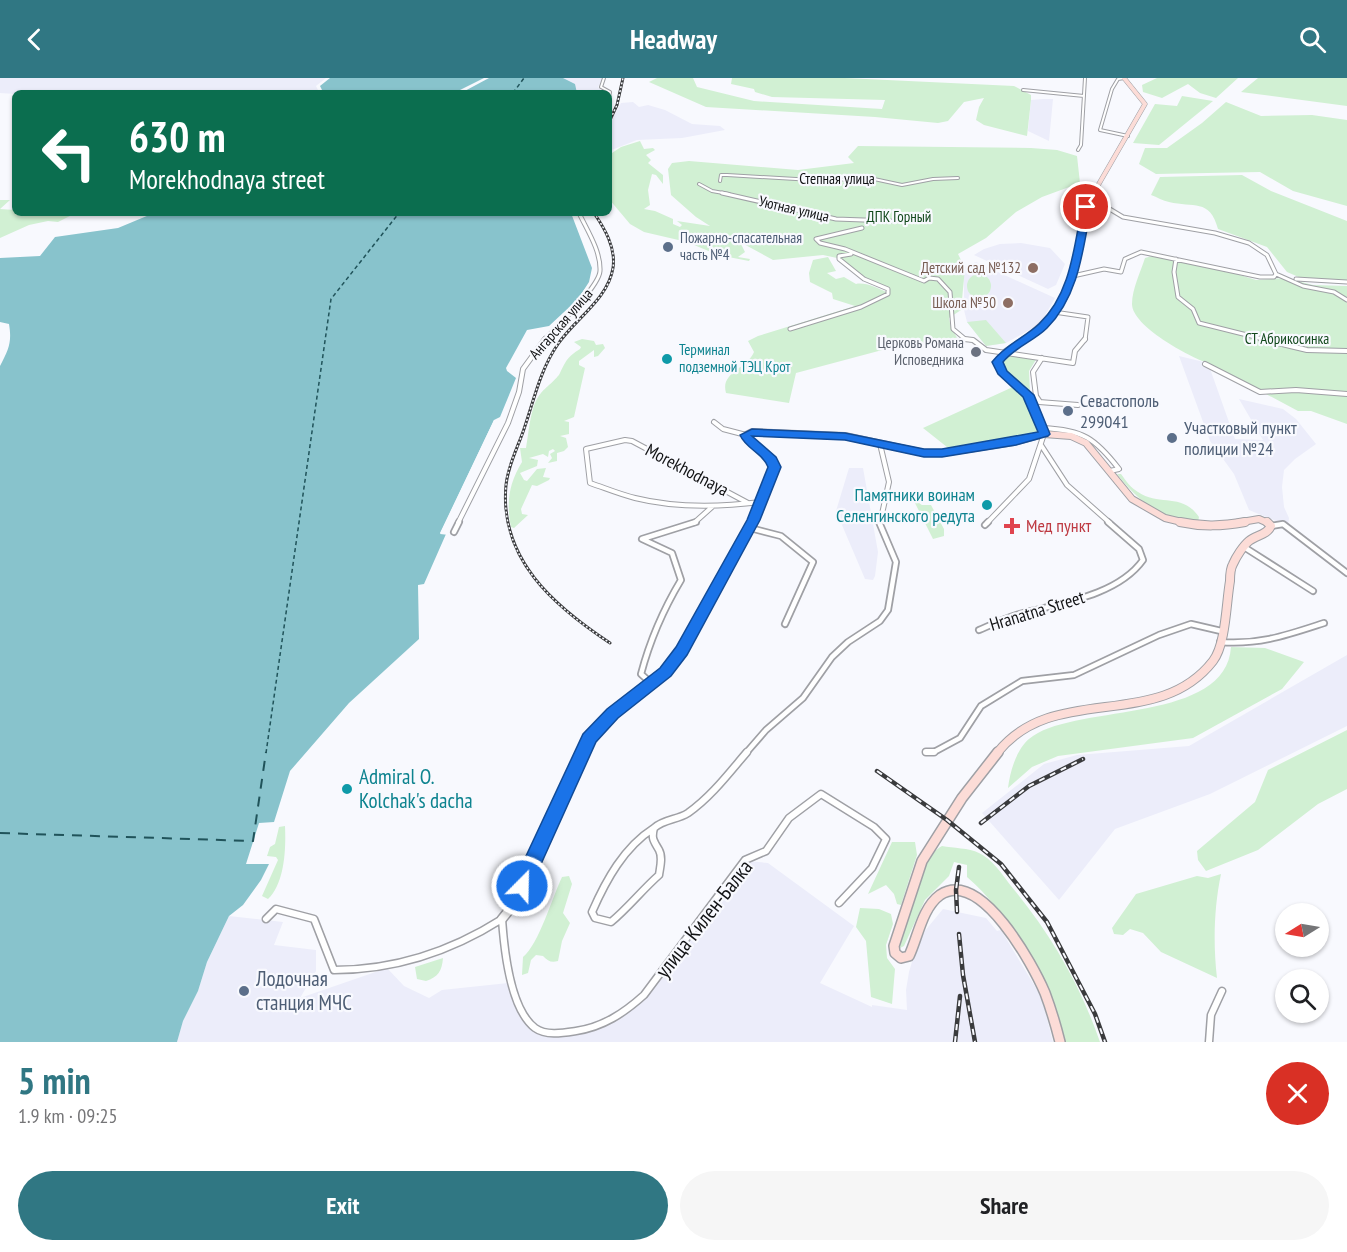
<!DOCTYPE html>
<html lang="en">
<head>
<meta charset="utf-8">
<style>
	:root { --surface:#fff; --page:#f6f6f6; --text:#202124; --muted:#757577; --accent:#307783 }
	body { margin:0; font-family:"PT Sans Narrow",sans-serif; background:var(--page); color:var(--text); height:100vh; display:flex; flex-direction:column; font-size:22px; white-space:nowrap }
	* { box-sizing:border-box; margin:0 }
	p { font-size:20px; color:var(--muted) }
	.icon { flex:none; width:33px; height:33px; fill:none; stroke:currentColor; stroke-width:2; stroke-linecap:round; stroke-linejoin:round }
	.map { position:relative; height:964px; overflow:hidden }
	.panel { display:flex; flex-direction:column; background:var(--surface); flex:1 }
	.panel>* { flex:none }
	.banner { position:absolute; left:12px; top:12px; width:600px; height:126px; border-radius:9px; box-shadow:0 2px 4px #0004; background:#0b6e4f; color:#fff; overflow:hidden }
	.needle { width:39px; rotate:259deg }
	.tools { position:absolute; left:1275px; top:825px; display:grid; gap:12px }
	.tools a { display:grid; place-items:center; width:54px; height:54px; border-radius:50%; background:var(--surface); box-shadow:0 2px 4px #0004; font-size:30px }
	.pin { position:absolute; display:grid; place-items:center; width:51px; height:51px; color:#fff; margin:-26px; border:3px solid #fff; border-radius:50%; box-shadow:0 2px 6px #0007 }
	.me { position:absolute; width:66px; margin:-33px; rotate:23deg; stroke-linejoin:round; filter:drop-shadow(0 0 4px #0008) }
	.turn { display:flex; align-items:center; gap:21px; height:126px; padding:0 18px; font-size:27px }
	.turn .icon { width:78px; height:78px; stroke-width:2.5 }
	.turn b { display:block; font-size:42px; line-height:51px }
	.round { display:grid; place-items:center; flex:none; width:63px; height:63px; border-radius:32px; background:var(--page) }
	.overview { display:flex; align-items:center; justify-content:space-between; height:102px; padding:0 18px }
	h1 { font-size:36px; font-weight:700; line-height:45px; color:var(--accent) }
	.action { display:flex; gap:12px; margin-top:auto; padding:12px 18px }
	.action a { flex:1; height:69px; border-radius:36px; background:var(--accent); color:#fff; font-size:24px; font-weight:700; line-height:69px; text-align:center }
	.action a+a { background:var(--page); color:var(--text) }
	header { display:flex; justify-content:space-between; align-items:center; height:78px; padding:0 18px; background:var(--accent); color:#fff; font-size:27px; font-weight:700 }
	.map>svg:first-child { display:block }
	.built { fill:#ecedfa }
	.green { fill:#d1f0d3 }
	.water { fill:#88c3cc }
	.pier { fill:#f8f9fe }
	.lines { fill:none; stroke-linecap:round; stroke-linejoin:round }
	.ferry-far1 { stroke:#20535a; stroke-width:1.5; stroke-dasharray:4 3; stroke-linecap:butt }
	.ferry { stroke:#20535a; stroke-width:2; stroke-dasharray:10 8; stroke-linecap:butt }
	.minor-far4-casing { stroke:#9fa0a5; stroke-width:4 }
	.minor-far3-casing { stroke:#9fa0a5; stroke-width:5 }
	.minor-far2-casing { stroke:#9fa0a5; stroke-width:6 }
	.minor-far1-casing { stroke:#9fa0a5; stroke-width:8 }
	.minor-casing { stroke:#9fa0a5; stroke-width:9 }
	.tertiary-far2-casing { stroke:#9fa0a5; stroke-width:8 }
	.tertiary-far1-casing { stroke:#9fa0a5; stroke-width:10 }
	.tertiary-casing { stroke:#9fa0a5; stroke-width:11 }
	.secondary-far4-casing { stroke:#9fa0a5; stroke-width:5 }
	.secondary-far3-casing { stroke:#9fa0a5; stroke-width:7 }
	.secondary-far2-casing { stroke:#9fa0a5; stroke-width:8 }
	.secondary-far1-casing { stroke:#9fa0a5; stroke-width:10 }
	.secondary-casing { stroke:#9fa0a5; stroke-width:12 }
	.minor-far4 { stroke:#fff; stroke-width:2 }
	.minor-far3 { stroke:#fff; stroke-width:3 }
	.minor-far2 { stroke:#fff; stroke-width:4 }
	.minor-far1 { stroke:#fff; stroke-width:4.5 }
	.minor { stroke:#fff; stroke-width:6 }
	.tertiary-far2 { stroke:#fff; stroke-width:5 }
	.tertiary-far1 { stroke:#fff; stroke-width:7 }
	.tertiary { stroke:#fff; stroke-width:8 }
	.secondary-far4 { stroke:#fcdcd7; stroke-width:4 }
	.secondary-far3 { stroke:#fcdcd7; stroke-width:4.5 }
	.secondary-far2 { stroke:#fcdcd7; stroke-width:6 }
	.secondary-far1 { stroke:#fcdcd7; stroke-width:8 }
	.secondary { stroke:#fcdcd7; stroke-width:9 }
	.rail-far1-casing { stroke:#3a3b3d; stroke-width:3 }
	.rail-casing { stroke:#3a3b3d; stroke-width:4.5 }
	.rail-far1 { stroke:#f8f9fe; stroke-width:1.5; stroke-dasharray:2; stroke-linecap:butt }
	.rail { stroke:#f8f9fe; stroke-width:2; stroke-dasharray:6; stroke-linecap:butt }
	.route { fill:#1a73e8; stroke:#114b97; stroke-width:1.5 }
	.service-dot { fill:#5c6f8a; stroke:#f8f9fe; stroke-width:2 }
	.education-dot { fill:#8d6e63; stroke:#f8f9fe; stroke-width:2 }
	.worship-dot { fill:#6b7280; stroke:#f8f9fe; stroke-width:2 }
	.culture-dot { fill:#0f9aa8; stroke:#f8f9fe; stroke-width:2 }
	.health-dot { fill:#e0444e; stroke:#f8f9fe; stroke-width:2 }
	.labels { text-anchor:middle; stroke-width:4.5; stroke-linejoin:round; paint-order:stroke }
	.far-street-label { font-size:15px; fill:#111214; stroke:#f8f9fe }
	.far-park-label { font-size:15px; fill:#12481c; stroke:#f8f9fe }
	.far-service-label { font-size:15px; fill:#4e5e75; stroke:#f8f9fe; text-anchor:start }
	.far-education-label { font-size:15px; fill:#785e54; stroke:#f8f9fe; text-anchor:end }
	.far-worship-label { font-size:15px; fill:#5b616d; stroke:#f8f9fe; text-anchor:end }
	.far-culture-label { font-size:15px; fill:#0d838f; stroke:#f8f9fe; text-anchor:start }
	.service-label { font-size:18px; fill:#4e5e75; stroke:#f8f9fe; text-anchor:start }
	.street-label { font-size:18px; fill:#111214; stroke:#f8f9fe }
	.culture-label { font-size:18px; fill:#0d838f; stroke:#f8f9fe; text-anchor:end }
	.health-label { font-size:18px; fill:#be3a42; stroke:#f8f9fe; text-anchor:start }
	.near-culture-label { font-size:21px; fill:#0d838f; stroke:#f8f9fe; text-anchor:start }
	.near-street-label { font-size:21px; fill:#111214; stroke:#f8f9fe }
	.near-service-label { font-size:21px; fill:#4e5e75; stroke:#f8f9fe; text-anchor:start }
</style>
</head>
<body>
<header><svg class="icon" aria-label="back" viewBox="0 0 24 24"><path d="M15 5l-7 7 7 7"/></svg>Headway<svg class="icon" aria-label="search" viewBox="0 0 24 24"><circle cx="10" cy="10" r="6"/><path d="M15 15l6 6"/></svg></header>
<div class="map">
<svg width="1347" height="964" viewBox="0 0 1347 964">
	<rect width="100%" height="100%" fill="#f8f9fe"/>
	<path class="built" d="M0,0h326l-10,8 2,4 -10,3 -293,1 -15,-1z
		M563,0h40l-5,9 6,6h-27l-1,-5z
		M1043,21h10l-4,42 -21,-10 3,-31z
		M633,24l6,5 9,-2 17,5 27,14 28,2 5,4 -43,8 -45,2 -28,11v-26l12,-22z
		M1021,165l29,5 15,16 -9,21 -8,4 -74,-34 10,-6 16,-5z
		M976,184l79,36 -12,21 -10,9 -27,15 -20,3 -19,-24 -3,-12v-43z
		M1179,278l29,7 27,76 28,1 -24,-41 44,10 13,10 20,25 -21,15 -11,11 -2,17 2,20 5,11 -1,8 -39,-16 -15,-36 -24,-33z
		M849,390h14l15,84 -3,24 -2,4 -8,-1 -29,-68z
		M1347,577v71l-137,68 -95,35 -56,71 -77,-87 62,-49 33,-9 112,-9z
		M748,783l20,2 86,63 -34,57 52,24v-2l35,5 -1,-20 3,-18 10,-34 24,-29 43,9 11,13 4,-1 41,68 11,44h-876l6,-21 15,-30 9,-29 22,-46 54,6 -9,23 42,5v21l-16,27 87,-30 17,18 25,12 13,-8 66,-7 8,25 13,21 11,4 27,2 22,-3 20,-8 22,-14 15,-15z"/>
	<path class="green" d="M657,0h36l4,9 57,14 128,8 3,-9 -113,-3 -17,-5 -1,-3 -23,-5 1,-6h113l169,8 17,9v5l-4,36 -43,-11 -8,-5 3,-13 5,-9 -20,4 -16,19 -10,2 -63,-6 -169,-10 -57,-25z
		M1157,0h81l-22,20 -16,-5 -12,-9 -26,14 -19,-6 -1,-7z
		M1258,0h89v28l-106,-14z
		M1182,18l31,5 -54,44 -26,-2 22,-39 22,2z
		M1226,24l35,14 51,-1 35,5v86l-54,-15 -33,-19 -104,2 -17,-10 6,-16h22l35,-25z
		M640,63l4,8 9,-1 2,2 -9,5 5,5 -3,3 15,12v9l-7,-9 -4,-1 -4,16 2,15 -6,4 11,2 18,8v5l7,3 2,-2 -5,-4 33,5 -14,-9 -25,-22 -3,-26 4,-6 17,-2 109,9 56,-7 -6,-6 10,-11 173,2 26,2 20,6 3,27 -38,14 -26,15 -30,26 -28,16 7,14 -4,42 -12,8 2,10 7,11 -57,6 -105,28 -7,30 -63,-10c-6,-21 21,-24 28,-41l-6,-11 10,-5 97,-30 -22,-7 -1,-6 -22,-11 -1,-9 4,-13 15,-3 8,14 -9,2 9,6 8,-2 12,7c9,-2 22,4 30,8l-2,3 4,-5 -28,-14 -23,-18 -14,-3 -50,5 -33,-18 5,10 -7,5 12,2 -1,2 -31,-6 -31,-13 -43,-10 -14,-8 -21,-25v-44l12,-8z
		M1242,97l29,16 76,30v61l-46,-4 -14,-6 -20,-25 -49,-18c-8,-31 -25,-21 -49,-27 -6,-1 -12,-5 -18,-7l9,-18z
		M0,122h10l-10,9 15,1v3h61l-18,9 -10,-1 -19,4 -29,13z
		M1152,178l59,10 45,14 30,-2 27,7 34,1v138l-36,-13h-13l-90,-48c-19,-6 -76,-37 -76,-59 0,-15 9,-33 13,-46z
		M967 208a12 12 0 1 1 24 0a12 12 0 1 1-24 0Z
		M986,242l20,23 -20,3 -19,-24z
		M582,261l12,2 2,4 7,-1 2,4 -7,8 -4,1v-7l-15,11v4l6,3 -11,49 -10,4 5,1v12l-9,2 6,2 2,9 -4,4 -7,2v8l-9,2 4,-5 -2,-4 5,-3 -2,-2 -4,2 -1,6 -5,-3 -14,4 9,2 -1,6 -17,7 4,7 3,1 10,-12 9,-1 -3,9 7,1 -1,2 -12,6 -5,-1 -11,24 1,5 6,1 -14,13 -3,-1c-5,-24 -2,-44 11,-65l-2,-14h6c3,-15 4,-43 15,-55 3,-4 17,-15 19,-20 6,-12 7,-16 20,-24l1,-2 -7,-5z
		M1009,276l28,4 -8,13 1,21 -31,-25 5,-11z
		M1015,308l12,14 12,31 -5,5 -62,9 -20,6 -29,-23z
		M1117,396h4c5,7 10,14 17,18 22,15 44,0 61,25l-1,5c-33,2 -62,-23 -81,-48z
		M913,421l9,6h9l13,24v7l-11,3z
		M1231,569l34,1 39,14 -22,27 -89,49 -135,18 -26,11 -24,21c2,-17 9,-42 25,-52 47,-32 193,-13 198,-89z
		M1347,652v59l-29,15 -60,46 -52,21 -8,-11 -1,-9 58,-49 13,-32z
		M285,748c1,22 0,57 -17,73l-6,-3 16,-36 -2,-3 -9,-1 3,-9 5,-3 4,-17z
		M892,764h23l2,13 -16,50 -4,-1 -3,-10 -8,-9 -18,9z
		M942,768c11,2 27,2 37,7 12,5 24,22 32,33 39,47 69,98 89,156h-37c-24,-60 -46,-122 -96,-165v-12l-13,-3 -5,14 -24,24 -21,46 -4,2c4,-25 19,-91 42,-102z
		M1221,796c-7,33 -8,70 -4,104l-56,-26 -18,-19 -13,-4 -7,6 -9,-1 -2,-6 24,-34 61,-18 11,2z
		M569,798l3,8 -9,29 7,10 -8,18 -4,20c-7,2 -10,0 -15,-5l-7,-1 -5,5 -3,13 -6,2 1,-18c16,-13 29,-59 39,-80z
		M860,830l19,1 12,5 2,10 -7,21 1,13 8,11 -3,35 -21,-7 -5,-56 -10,-14z
		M443,880c-1,13 -5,19 -17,23l-9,-2 -2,-12z"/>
	<path class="water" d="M330,0h154l-30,15h-143l11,-3 -2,-4z
		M489,0h74l12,6 2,9h-116z
		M154,135h417l21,55 -3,14 -11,17 -29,27 -22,4 -21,38 1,3 9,7 -16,39 -6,3 -54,113 6,1 -22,50 -6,1 1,54 -70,64 -59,68 -16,51 -15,1 -13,41h23l-8,16 -18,25 -14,11 -22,46 -9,29 -15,30 -6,21h-177v-676c9,-17 12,-24 9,-42l-9,-2v-64l40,-2 15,-19 63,-9z"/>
	<path class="pier" d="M494,342l6,1 -4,1 -52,109 5,4 -9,-1z"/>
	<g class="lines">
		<path class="ferry-far1" d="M513,15l11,-15
			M266,675l65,-454 68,-86"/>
		<path class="ferry" d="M0,755l253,8 13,-89"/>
		<defs>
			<path id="minor-far4" d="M604,0l-3,9 9,5 -1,5
				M1124,0l-6,1 -6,10 -12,41 28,6
				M1023,12l61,6
				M1078,72l3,-5 4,-67
				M720,103l1,-6h6l86,5 61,-1 28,6 31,-6 25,-1
				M699,106l13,7 17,3"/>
			<path id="minor-far3" d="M722,115l114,26 55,2
				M862,150l-46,11 4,4 25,6 79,32 5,-3 9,1 12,13 3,37 12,10 8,1
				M1176,181l-2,13 4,25 15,12 6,14 68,17
				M1276,196l27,12 31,6 13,8
				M1073,198l31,-7 17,3 4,-13 16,-7 119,25h14l2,-3 -9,-19 -18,-12 -34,-10 -92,-16 -15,-9 -21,-4
				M1296,201l51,3
				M1054,234l34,5 -3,23
				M790,251l71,-22 27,-13v-5l-24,-10 -25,-20v-3l12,-2
				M544,262c13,-13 55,-53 56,-69 1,-20 -13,-41 -21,-58"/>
			<path id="minor-far2" d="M964,261l9,1 13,10 87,13 2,-12 10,-12
				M1261,261l46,11 40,1
				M1205,286l55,28 36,-2 51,4
				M1039,324l39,3
				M1040,324l-4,-6 -3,-24 9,-14
				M714,344l9,7 23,6
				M1043,350c40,2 52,10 76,41l-9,2
				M1041,367l26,40 43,38
				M748,425l-116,-62 -7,-1 -39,9 4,34c15,5 29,11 45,15 40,10 85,9 126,4
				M458,445l50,-100 11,-31 4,-23 22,-30
				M694,445l19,-17
				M880,445l9,-41 -9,-38
				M987,445l42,-44 15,-45"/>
			<path id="minor-far1" d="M985,447l3,-3
				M1271,448l12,-2 64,49
				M750,450l31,8 32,26 -28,62
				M454,454l5,-10
				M1244,469l69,44
				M979,552c14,-6 29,-13 44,-17 39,-10 95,-18 120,-53l-4,-11 -31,-27
				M1220,564c40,3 67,-7 104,-19
				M651,605l-10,-9c9,-34 22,-64 40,-94l-9,-27 -30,-14 54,-17
				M926,674h8l26,-14 21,-32 41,-25 52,-6 85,-40 32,-11 30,7
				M746,675l20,-23 37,-32 29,-41 16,-15 32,-21 8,-11 8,-48 -17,-40"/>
			<path id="minor" d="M926,674h8
				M654,750c-3,11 0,13 5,22 4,7 1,18 0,25 -17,15 -31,33 -48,47l-16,-4 -3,-6c14,-32 32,-65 62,-84z
				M654,750c10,-9 23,-8 34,-15 23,-16 41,-40 59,-61
				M266,841l10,-10 38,10 20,51c62,0 116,-18 168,-51
				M502,841c2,29 8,90 33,109 11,8 28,5 41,3 27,-4 48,-18 68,-36l101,-135 21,-9 23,-33 32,-24 53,33 12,12 -14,29 -33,35
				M1209,964l2,-27 11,-24"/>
			<path id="tertiary-far2" d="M752,445l23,-56c-7,-13 -21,-19 -29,-32l6,-3 93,4 79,17h18l72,-11 30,-8"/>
			<path id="tertiary-far1" d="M582,675l7,-15 23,-25 53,-41 16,-21 72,-129"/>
			<path id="tertiary" d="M502,841l12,-15 69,-152"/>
			<path id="secondary-far4" d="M1093,116l52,-90 -21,-26"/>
			<path id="secondary-far3" d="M1023,262c41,-29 48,-55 57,-102 4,-16 5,-31 13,-45"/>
			<path id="secondary-far2" d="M1025,261l-22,15 -6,10 5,8 26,23 16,39 27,2 15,7 46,56 33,19 21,5
				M1236,445l23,-4 9,4"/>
			<path id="secondary-far1" d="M1180,444c23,5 42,4 65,0
				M997,675c57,-72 160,-20 216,-92 13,-17 13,-57 17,-80 0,-5 0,-12 3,-17 3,-7 10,-18 16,-23 7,-6 18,-6 22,-15l-4,-4"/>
			<path id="secondary" d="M998,674l-36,46 -40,63 -28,85 1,7 6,5 8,-2c9,-19 13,-48 31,-61 41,-27 93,70 105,98 6,16 11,33 15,49"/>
		</defs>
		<use href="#minor-far4" class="minor-far4-casing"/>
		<use href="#minor-far3" class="minor-far3-casing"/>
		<use href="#minor-far2" class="minor-far2-casing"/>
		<use href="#minor-far1" class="minor-far1-casing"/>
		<use href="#minor" class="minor-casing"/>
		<use href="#tertiary-far2" class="tertiary-far2-casing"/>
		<use href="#tertiary-far1" class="tertiary-far1-casing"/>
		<use href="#tertiary" class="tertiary-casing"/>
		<use href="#secondary-far4" class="secondary-far4-casing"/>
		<use href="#secondary-far3" class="secondary-far3-casing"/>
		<use href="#secondary-far2" class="secondary-far2-casing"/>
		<use href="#secondary-far1" class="secondary-far1-casing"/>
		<use href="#secondary" class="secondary-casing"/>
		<use href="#minor-far4" class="minor-far4"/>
		<use href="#minor-far3" class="minor-far3"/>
		<use href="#minor-far2" class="minor-far2"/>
		<use href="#minor-far1" class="minor-far1"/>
		<use href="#minor" class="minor"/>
		<use href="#tertiary-far2" class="tertiary-far2"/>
		<use href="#tertiary-far1" class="tertiary-far1"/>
		<use href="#tertiary" class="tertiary"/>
		<use href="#secondary-far4" class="secondary-far4"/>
		<use href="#secondary-far3" class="secondary-far3"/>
		<use href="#secondary-far2" class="secondary-far2"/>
		<use href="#secondary-far1" class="secondary-far1"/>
		<use href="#secondary" class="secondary"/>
		<defs>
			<path id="rail-far1" d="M609,44l8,-17 6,-27
				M594,135c11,16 22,35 19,55 -5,31 -38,51 -55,76 -18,26 -24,56 -34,85 -6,18 -16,36 -18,56 -7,74 48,121 104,158"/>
			<path id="rail" d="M877,693l70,49 54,44 46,58 48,92 10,28
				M981,745l48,-37 54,-27
				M957,834l-1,-22 3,-23
				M959,856l4,41 12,67
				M955,964l5,-46"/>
		</defs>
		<use href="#rail-far1" class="rail-far1-casing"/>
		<use href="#rail" class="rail-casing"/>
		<use href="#rail-far1" class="rail-far1"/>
		<use href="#rail" class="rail"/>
	</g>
	<path class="route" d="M1086,126l5,3c-8,42 -12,89 -44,121 -13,13 -32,19 -44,34l4,9 27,24 16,39 -2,2 -32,9 -74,12h-18l-79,-17 -93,-4 24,21 5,10 -21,53 -73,135 -16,21 -53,42 -22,24 -68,151 -6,2 -7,-2 -3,-7 71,-152 24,-25 53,-41 16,-21 71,-127 21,-53c-5,-14 -22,-18 -28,-32l12,-6 93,4 79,16h18l96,-17 -15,-35 -25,-23 -6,-12c13,-17 32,-24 47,-38 32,-30 35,-78 43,-117z"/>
	<g class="service-dot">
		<circle cx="668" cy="169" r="6"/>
		<circle cx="1068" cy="333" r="6"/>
		<circle cx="1172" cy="360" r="6"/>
		<circle cx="244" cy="913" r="6"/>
	</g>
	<g class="education-dot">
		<circle cx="1033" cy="190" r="6"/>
		<circle cx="1008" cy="225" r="6"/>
	</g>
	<circle class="worship-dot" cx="976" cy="274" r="6"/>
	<g class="culture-dot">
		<circle cx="667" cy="281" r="6"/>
		<circle cx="987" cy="427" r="6"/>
		<circle cx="347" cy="711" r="6"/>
	</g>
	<path class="health-dot" d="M1009 439h6v6h6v6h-6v6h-6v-6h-6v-6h6z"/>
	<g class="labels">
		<g class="far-street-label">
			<text x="837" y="106">Степная улица</text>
			<text transform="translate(794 131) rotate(13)" y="5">Уютная улица</text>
			<text transform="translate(561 246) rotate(-49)" y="5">Ангарская улица</text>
		</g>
		<g class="far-park-label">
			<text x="899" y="144">ДПК Горный</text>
			<text x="1287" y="266">СТ Абрикосинка</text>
		</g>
		<g class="far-service-label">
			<text x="680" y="165">Пожарно-спасательная<tspan x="680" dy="17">часть №4</tspan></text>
		</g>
		<g class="far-education-label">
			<text x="1021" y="195">Детский сад №132</text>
			<text x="996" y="230">Школа №50</text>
		</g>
		<g class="far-worship-label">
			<text x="964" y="270">Церковь Романа<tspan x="964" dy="17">Исповедника</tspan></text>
		</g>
		<g class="far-culture-label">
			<text x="679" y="277">Терминал<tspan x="679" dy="17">подземной ТЭЦ Крот</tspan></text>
		</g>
		<g class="service-label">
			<text x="1080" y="329">Севастополь<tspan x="1080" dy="21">299041</tspan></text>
			<text x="1184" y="356">Участковый пункт<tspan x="1184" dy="21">полиции №24</tspan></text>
		</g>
		<g class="street-label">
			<text transform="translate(687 392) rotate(28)" y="6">Morekhodnaya</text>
			<text transform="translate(1037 533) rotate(-17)" y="6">Hranatna Street</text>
		</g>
		<g class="culture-label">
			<text x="975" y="423">Памятники воинам<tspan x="975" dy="21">Селенгинского редута</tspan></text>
		</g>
		<g class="health-label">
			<text x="1026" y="454">Мед пункт</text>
		</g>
		<g class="near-culture-label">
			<text x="359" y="706">Admiral O.<tspan x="359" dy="24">Kolchak's dacha</tspan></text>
		</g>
		<g class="near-street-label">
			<text transform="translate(704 841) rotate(-52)" y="7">улица Килен-Балка</text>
		</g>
		<g class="near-service-label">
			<text x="256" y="908">Лодочная<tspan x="256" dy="24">станция МЧС</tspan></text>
		</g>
	</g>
</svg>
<div class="tools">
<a><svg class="needle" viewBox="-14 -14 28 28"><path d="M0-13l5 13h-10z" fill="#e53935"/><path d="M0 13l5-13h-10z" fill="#757577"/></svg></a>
<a><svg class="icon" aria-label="search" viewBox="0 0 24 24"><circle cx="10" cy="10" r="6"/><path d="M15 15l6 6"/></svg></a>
</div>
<div class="pin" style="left:1086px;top:129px;background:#d93025"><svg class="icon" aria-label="arrive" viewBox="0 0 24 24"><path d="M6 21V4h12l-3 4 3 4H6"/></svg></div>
<svg class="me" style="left:522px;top:808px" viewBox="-20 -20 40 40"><circle r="17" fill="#1a73e8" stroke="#fff" stroke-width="3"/><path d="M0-11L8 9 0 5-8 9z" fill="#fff"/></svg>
<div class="banner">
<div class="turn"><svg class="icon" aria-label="left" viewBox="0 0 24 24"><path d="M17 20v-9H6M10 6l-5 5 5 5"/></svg><div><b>630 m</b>Morekhodnaya street</div></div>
</div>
</div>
<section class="panel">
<div class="overview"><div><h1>5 min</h1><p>1.9 km · 09:25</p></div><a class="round" style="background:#d93025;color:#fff"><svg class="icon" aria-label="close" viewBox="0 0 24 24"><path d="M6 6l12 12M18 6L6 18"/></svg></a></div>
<div class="action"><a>Exit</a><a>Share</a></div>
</section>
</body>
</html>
